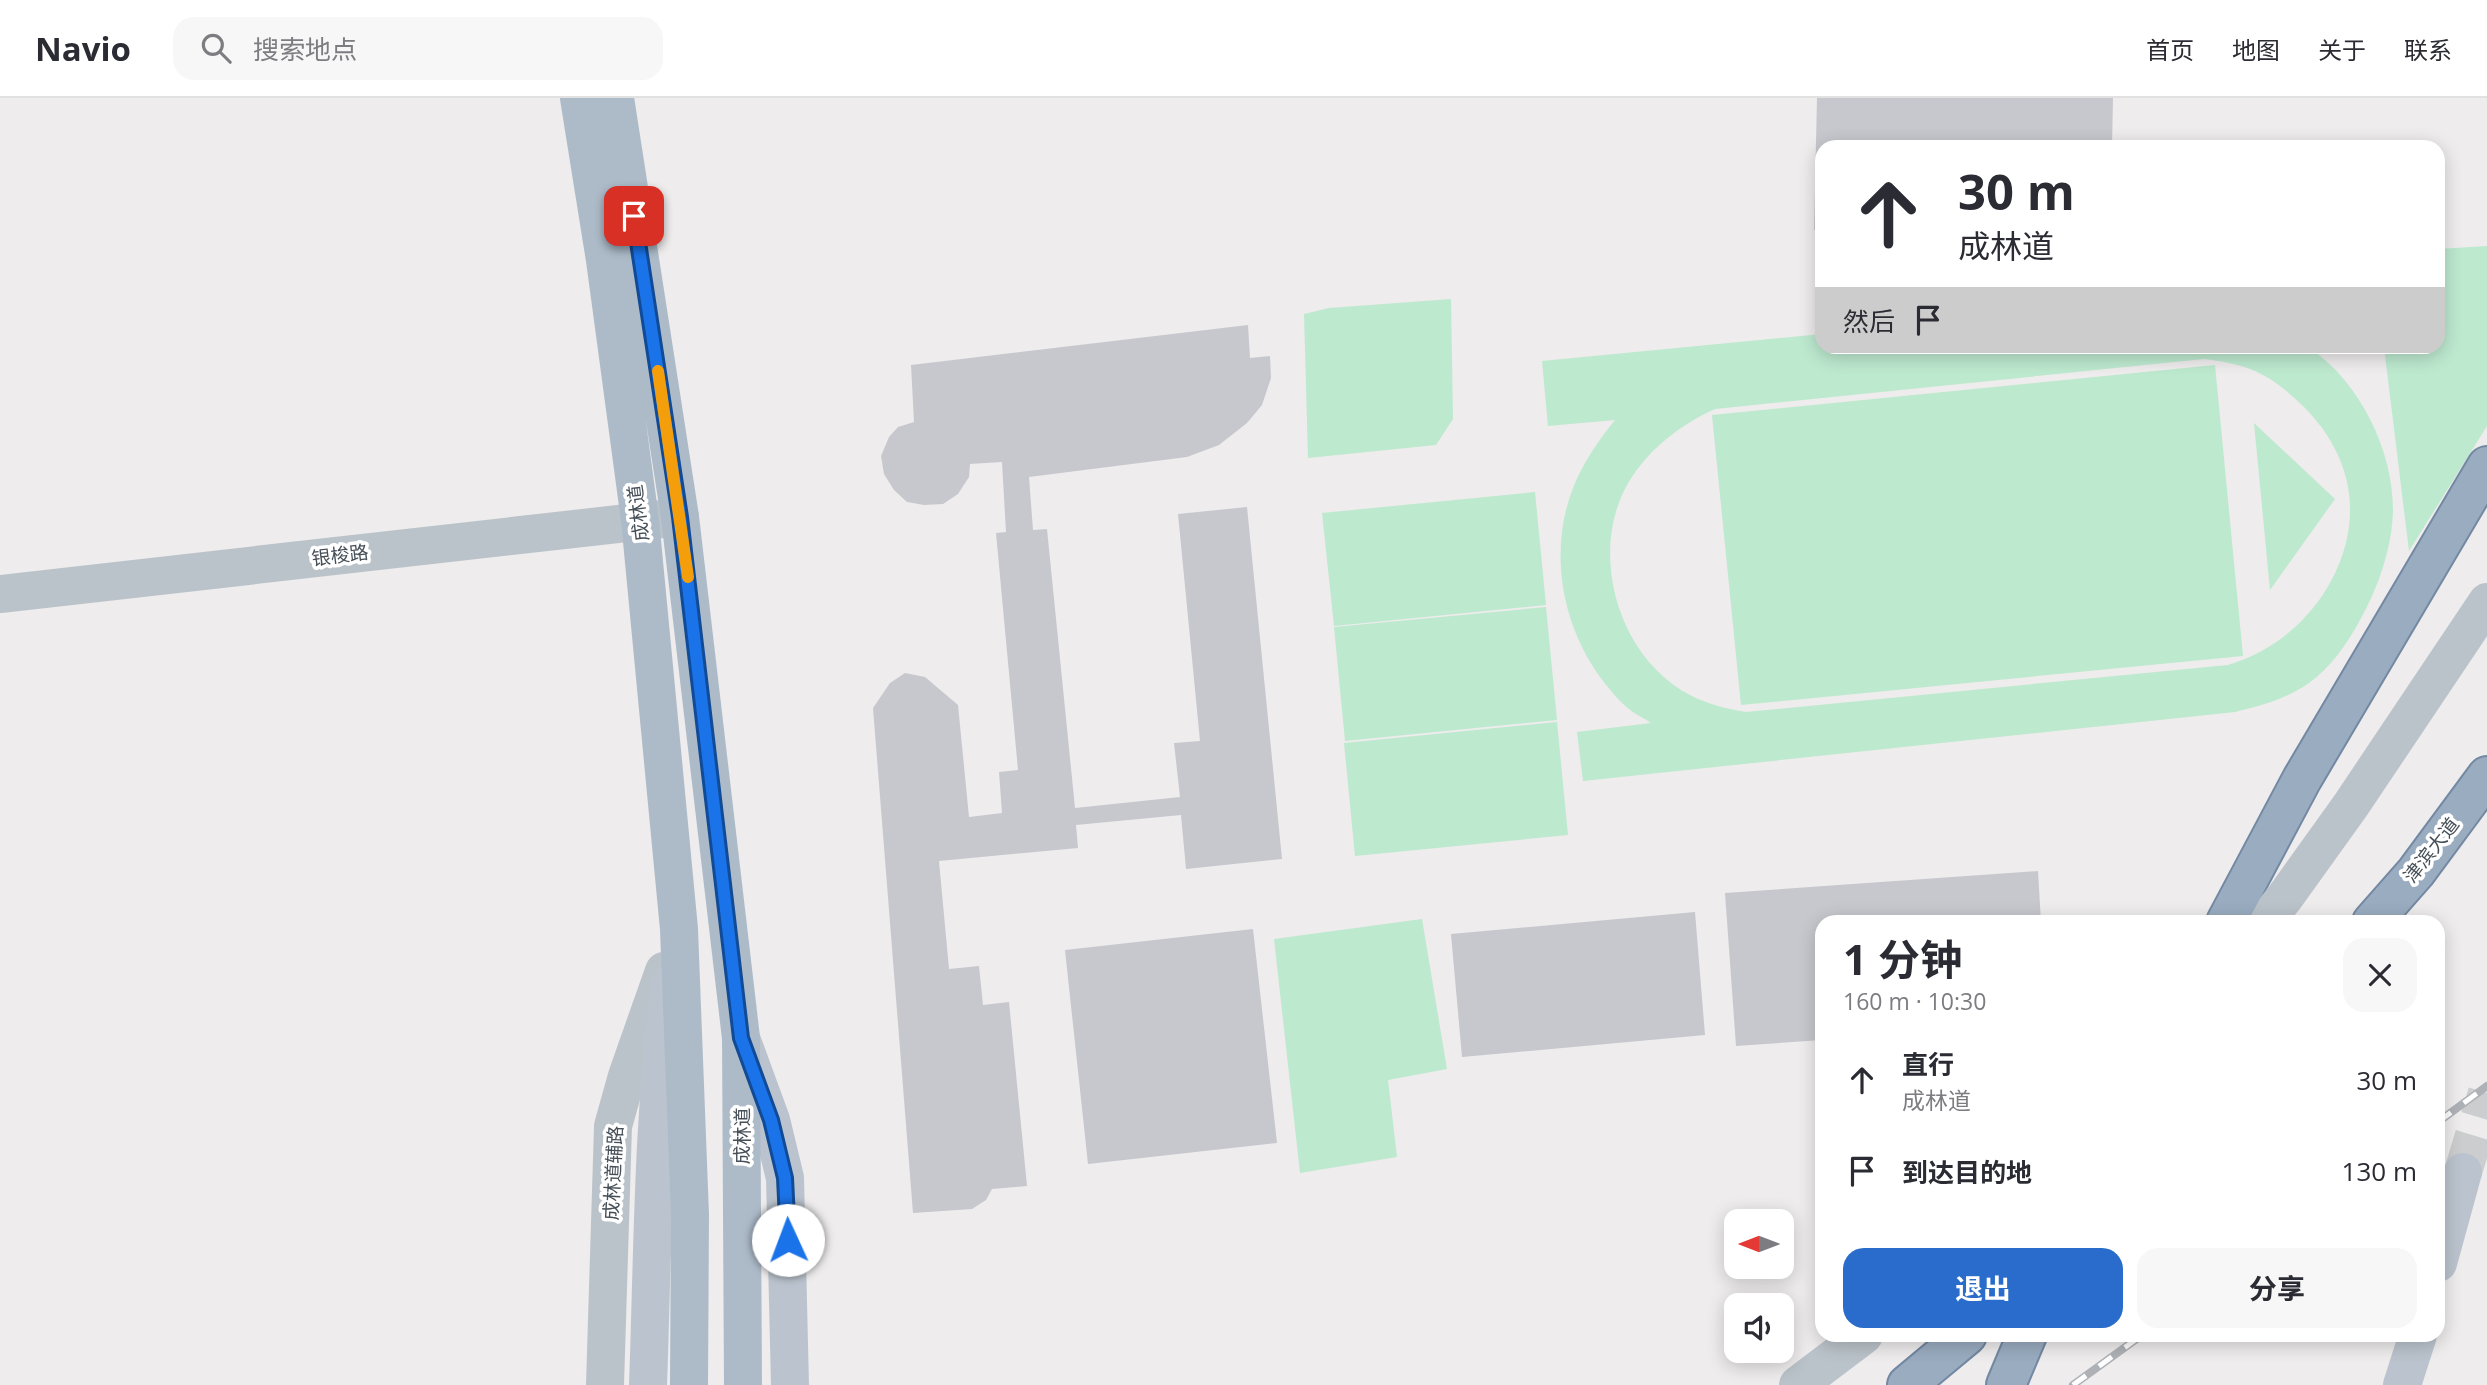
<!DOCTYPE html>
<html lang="zh">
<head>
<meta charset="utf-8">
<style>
	:root { --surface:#fff; --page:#f7f7f7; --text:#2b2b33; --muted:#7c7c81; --line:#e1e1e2; --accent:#296ccb }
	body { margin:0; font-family:"Open Sans","Noto Sans SC",sans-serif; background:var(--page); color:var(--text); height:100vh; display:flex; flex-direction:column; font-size:26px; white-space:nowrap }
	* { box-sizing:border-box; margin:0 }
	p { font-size:23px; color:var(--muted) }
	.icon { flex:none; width:38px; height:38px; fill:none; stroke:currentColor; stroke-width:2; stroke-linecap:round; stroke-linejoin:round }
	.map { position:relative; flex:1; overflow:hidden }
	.side { position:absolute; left:1815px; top:817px; width:630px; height:427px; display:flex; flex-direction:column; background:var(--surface); border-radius:21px; box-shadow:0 4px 18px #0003 }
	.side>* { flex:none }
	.banner { position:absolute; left:1815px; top:42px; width:630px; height:214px; border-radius:21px; box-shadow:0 4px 18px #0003; background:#fff; color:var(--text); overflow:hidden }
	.needle { width:46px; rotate:270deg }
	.buttons { position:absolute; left:1724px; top:1111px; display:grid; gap:14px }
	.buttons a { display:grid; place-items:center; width:70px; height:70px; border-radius:14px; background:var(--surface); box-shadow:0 4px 18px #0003; font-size:35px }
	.pin { position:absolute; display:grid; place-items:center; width:60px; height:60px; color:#fff; margin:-30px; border-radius:14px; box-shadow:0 4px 10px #0006 }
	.me { position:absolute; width:77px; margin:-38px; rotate:358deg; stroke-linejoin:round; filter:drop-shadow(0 0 5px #0008) }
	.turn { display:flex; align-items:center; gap:24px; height:147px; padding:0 28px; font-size:32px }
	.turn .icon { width:91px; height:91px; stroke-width:2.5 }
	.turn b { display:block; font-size:49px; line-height:60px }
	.then { display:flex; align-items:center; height:66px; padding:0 28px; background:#0003; gap:14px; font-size:26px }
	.round { display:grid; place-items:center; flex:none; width:74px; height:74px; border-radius:21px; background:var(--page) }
	.head { display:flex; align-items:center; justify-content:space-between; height:119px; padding:0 28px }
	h1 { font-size:42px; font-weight:700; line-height:52px }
	.cta { display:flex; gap:14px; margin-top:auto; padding:14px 28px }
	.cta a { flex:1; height:80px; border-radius:21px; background:var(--accent); color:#fff; font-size:28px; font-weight:700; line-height:80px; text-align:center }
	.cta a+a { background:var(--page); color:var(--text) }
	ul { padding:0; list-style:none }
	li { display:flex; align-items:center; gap:21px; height:91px; padding:0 28px }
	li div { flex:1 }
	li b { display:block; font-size:26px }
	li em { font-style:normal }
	header { display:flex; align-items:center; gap:42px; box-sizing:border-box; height:98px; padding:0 35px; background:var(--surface); border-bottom:2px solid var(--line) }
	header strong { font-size:33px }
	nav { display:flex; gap:38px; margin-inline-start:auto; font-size:24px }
	.search { width:490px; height:63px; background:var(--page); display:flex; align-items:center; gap:18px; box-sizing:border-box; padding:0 24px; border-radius:21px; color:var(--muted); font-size:26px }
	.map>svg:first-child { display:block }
	.green { fill:#bde9cf; fill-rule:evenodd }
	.building { fill:#c7c8ce }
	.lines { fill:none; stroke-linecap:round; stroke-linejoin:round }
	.secondary-tunnel { stroke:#cccdce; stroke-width:38; stroke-dasharray:38 19; stroke-linecap:butt }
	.trunk-casing { stroke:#7388a2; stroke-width:42 }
	.tertiary { stroke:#bbc3ca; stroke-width:38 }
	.secondary { stroke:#bbc4ce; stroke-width:38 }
	.primary { stroke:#adbbc9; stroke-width:38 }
	.trunk { stroke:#9aacc0; stroke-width:38 }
	.rail-casing { stroke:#aeb1b6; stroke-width:8 }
	.rail { stroke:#fff; stroke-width:5; stroke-dasharray:16; stroke-linecap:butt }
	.route-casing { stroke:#114b97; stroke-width:18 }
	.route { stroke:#1a73e8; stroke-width:12 }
	.slow { stroke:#f59e0b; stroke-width:12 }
	.labels { text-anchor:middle; stroke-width:7; stroke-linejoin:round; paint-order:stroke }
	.street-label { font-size:19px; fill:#464f57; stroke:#fff }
</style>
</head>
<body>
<header>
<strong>Navio</strong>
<div class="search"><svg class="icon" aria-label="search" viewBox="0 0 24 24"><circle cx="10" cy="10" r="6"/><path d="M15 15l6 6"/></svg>搜索地点</div>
<nav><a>首页</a><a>地图</a><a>关于</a><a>联系</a></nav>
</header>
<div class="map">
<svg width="2487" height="1287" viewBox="0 0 2487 1287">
	<rect width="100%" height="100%" fill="#eeecec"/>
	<path class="green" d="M2487,148v180l-78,125 -25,-204 54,-1v-97z
		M1451,201l2,120 -17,26 -128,13 -4,-144 25,-6z
		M1822,236v12l504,1 -15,2c49,34 82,101 82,161 -1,39 -15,78 -34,112 -13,23 -28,45 -50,61 -23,16 -48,23 -74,29l-652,69 -6,-49 74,-9c-5,-4 -13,-7 -18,-11 -12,-8 -21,-20 -30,-31 -41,-54 -55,-129 -30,-193 10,-25 25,-47 42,-68l-67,6 -6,-65zM2204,261c17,2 35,5 51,12 20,9 36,23 51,38 52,54 58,121 18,184 -23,35 -56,60 -96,72l-482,47c-19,-3 -39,-8 -56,-17 -67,-35 -97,-127 -70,-195 17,-42 55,-73 95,-91z
		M2215,267l28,291 -502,49 -29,-290z
		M2254,325l81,76 -65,91z
		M1535,394l11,113 -212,21 -12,-113z
		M1546,509l11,113 -212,21 -11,-114z
		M1557,624l11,113 -213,21 -11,-113z
		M1422,821l25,150 -59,11 9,77 -97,16 -26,-234z"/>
	<path class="building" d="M1817,0h296l-1,49h-290v83h-8z
		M1248,227l2,33 20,-2 1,22 -9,27 -15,18 -28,22 -32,12 -158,20 4,53 14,-1 28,279 105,-11 -6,-54 26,-2 -22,-227 69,-7 35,352 -96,10 -5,-54 -105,10 2,23 -139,13 10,108 30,-3 4,39 26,-3 18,184 -35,3 -6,11 -14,9 -59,4 -40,-505 17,-25 15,-10 20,4 33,28 11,112 33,-4 -3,-41 19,-2 -22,-237 10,-1 -4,-70 -32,2 -1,13 -11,17 -15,10 -19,1 -17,-3 -13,-12 -10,-16 -3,-18 8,-19 9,-10 16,-5 -3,-57z
		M2038,773l3,51h-219v118l-86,6 -11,-153z
		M1695,814l10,123 -243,22 -11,-123z
		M1253,831l24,214 -189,21 -23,-214z"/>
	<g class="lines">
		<path class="secondary-tunnel" d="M2463,1074l24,-79"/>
		<defs>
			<path id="trunk" d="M2226,824l76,-143 185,-313
				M2372,824l44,-50 71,-96
				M1907,1287l60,-50
				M2006,1287l21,-50"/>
		</defs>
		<use href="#trunk" class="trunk-casing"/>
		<path class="tertiary" d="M0,496l680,-77
			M2265,824l20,-25 66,-92 136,-203
			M605,1287l8,-259 14,-50 37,-105
			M1798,1287l66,-50"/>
		<path class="secondary" d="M742,943l29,79 14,58 5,207
			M2438,1165l25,-91
			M648,1287c5,-134 4,-269 23,-401
			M2402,1287l16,-50"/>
		<path class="primary" d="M579,0l26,162 35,260 39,409 11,286 -1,170
			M615,0l65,419 61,521 2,347"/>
		<use href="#trunk" class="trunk"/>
		<defs>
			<path id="rail" d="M2438,1024l49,-36
				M2073,1287l69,-50"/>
		</defs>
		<use href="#rail" class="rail-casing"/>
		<use href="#rail" class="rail"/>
	</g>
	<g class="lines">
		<defs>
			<path id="route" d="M634,118l46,301 61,521 30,82 14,58 3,62"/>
		</defs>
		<use href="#route" class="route-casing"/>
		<use href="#route" class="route"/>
		<path class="slow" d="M658,273l30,206"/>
	</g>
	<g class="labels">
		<g class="street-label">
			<text transform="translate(638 415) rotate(-97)" y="7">成林道</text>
			<text transform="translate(340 457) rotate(-7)" y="7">银梭路</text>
			<text transform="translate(2431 752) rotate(-52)" y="7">津滨大道</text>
			<text transform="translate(742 1038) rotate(-90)" y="7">成林道</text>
			<text transform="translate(613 1075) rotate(-87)" y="7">成林道辅路</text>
		</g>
	</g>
</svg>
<div class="buttons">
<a><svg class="needle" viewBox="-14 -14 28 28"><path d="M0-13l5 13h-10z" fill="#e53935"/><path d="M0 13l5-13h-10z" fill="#7c7c81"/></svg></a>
<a><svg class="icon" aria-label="sound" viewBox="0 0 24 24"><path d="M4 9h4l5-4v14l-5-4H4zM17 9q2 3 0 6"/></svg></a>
</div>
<div class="pin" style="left:634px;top:118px;background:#d93025"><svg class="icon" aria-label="arrive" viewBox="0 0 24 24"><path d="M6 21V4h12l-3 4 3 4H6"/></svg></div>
<svg class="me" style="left:788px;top:1142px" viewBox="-20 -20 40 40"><circle r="19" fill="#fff"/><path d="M0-13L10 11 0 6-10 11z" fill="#1a73e8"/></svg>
<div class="banner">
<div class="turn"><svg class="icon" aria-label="ahead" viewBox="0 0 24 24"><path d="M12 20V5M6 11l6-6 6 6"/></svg><div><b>30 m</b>成林道</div></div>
<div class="then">然后<svg class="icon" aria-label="arrive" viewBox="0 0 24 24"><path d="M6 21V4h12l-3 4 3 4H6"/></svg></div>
</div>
<section class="side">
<div class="head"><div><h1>1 分钟</h1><p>160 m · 10:30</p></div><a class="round"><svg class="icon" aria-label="close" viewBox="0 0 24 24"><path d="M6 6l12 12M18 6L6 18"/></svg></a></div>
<ul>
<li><svg class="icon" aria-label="ahead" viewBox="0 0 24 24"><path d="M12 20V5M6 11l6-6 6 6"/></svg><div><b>直行</b><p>成林道</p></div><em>30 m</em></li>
<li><svg class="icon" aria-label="arrive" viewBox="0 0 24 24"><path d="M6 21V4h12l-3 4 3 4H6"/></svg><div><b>到达目的地</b></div><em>130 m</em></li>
</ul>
<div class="cta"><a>退出</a><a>分享</a></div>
</section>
</div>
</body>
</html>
